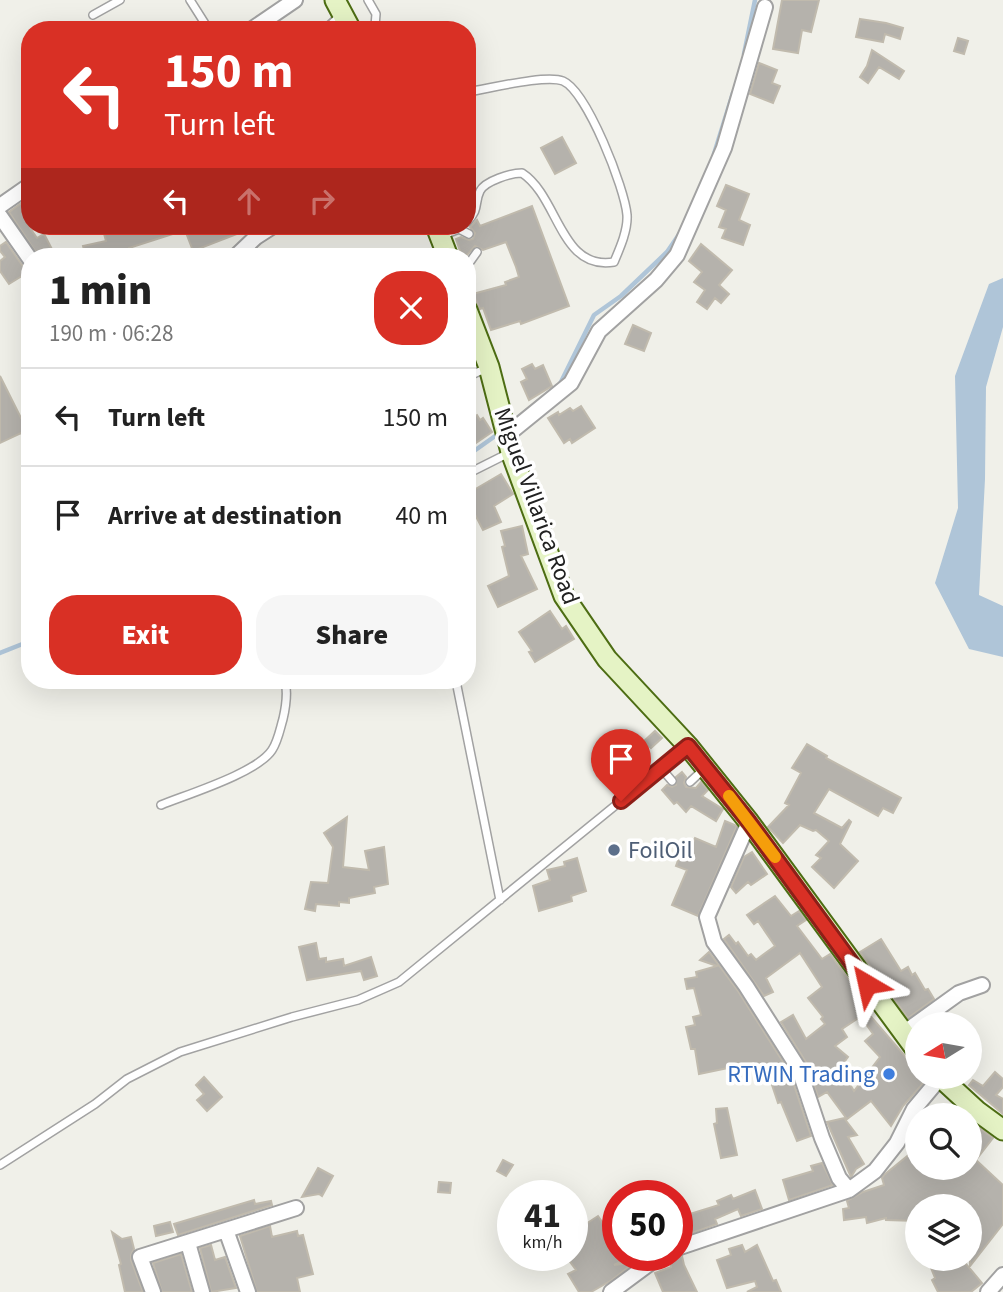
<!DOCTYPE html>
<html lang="en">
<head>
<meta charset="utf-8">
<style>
	:root { --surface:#fff; --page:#f6f6f6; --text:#222; --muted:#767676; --line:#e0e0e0; --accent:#d93025 }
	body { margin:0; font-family:"Source Sans 3",sans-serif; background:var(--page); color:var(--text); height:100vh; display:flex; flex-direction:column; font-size:26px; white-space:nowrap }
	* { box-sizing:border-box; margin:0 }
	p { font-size:23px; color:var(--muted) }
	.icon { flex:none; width:38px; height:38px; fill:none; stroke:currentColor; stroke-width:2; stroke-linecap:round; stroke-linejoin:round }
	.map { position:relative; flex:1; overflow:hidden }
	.sheet { position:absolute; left:21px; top:248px; width:455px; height:441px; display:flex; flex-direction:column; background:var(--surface); border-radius:28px; box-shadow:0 7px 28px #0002 }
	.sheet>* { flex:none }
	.hud { position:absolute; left:21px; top:21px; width:455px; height:214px; border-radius:28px; box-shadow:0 7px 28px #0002; background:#d93025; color:#fff; overflow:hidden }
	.needle { width:46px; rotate:259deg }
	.controls { position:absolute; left:905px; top:1012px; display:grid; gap:14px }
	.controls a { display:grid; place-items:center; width:77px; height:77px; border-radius:50%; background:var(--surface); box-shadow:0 7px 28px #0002; font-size:35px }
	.speed { position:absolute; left:497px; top:1180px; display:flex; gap:14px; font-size:35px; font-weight:700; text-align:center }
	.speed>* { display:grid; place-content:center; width:91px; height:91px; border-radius:50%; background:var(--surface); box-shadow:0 7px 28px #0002; line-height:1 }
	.speed small { font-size:18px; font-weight:400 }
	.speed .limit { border:10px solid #d22; background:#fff; color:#111 }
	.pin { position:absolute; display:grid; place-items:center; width:60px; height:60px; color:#fff; margin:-72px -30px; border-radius:50% 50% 50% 0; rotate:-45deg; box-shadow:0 0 7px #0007 }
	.pin .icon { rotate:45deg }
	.me { position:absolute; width:77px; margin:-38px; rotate:324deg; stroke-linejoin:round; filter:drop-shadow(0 0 5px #0008) }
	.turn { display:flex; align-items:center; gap:24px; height:147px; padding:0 28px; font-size:32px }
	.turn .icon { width:91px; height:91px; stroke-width:2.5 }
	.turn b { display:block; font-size:49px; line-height:60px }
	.lanes { display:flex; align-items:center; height:66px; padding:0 28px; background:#0003; justify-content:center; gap:35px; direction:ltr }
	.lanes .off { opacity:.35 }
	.round { display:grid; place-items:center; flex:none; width:74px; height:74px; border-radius:28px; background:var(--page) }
	.summary { display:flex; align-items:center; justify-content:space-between; height:119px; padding:0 28px }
	h1 { font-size:42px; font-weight:800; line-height:52px }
	.primary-button { display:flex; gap:14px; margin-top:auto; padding:14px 28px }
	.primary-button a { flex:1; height:80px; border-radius:28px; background:var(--accent); color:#fff; font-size:28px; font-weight:800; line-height:80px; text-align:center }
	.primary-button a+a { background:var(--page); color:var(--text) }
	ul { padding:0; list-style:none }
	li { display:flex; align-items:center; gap:21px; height:98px; padding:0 28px; border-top:2px solid var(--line) }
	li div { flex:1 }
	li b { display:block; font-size:26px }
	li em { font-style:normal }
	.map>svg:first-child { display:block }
	.water { fill:#afc5d8 }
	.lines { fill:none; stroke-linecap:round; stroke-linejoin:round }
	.stream { stroke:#afc5d8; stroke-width:4.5 }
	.building { fill:#b5b2ac; stroke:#c0baad; stroke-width:2 }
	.service-casing { stroke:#a2a2a2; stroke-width:10 }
	.minor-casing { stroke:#a2a2a2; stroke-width:18 }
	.secondary-casing { stroke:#4d6d13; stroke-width:23 }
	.service { stroke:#fff; stroke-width:7 }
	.minor { stroke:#fff; stroke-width:14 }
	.secondary { stroke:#e5f3c5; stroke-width:19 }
	.route-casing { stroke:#8d1f18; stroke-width:18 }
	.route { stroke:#d93025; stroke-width:12 }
	.slow { stroke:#f59e0b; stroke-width:12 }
	.service-dot { fill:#5c6f8a; stroke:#fff; stroke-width:2.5 }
	.shop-dot { fill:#3f7fe0; stroke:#fff; stroke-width:2.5 }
	.labels { text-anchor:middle; stroke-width:7; stroke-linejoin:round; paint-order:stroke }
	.street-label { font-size:24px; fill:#212121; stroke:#fff }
	.service-label { font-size:24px; fill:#4e5e75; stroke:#fff; text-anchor:start }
	.shop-label { font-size:24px; fill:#366cbe; stroke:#fff; text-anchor:end }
</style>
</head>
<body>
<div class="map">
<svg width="1003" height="1292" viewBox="0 0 1003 1292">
	<rect width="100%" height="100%" fill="#f0f0e9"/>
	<path class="water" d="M1003,278v49l-17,60 -1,92 -6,116 24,11v51l-34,-8 -34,-66 23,-75 -3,-132 34,-92z"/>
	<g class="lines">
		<path class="stream" d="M744,54l11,-54
			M714,154l19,-61
			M558,388l36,-73 27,-19 46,-44 13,-19
			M467,456l31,-22
			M0,653l30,-12"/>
	</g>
	<path class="building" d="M782,0h37l-8,32 -9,-2 -4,23 -25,-4z
		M860,19l26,4 17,5 -3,11 -15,-5 -2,8 -27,-5z
		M958,38l10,3 -4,13 -10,-3z
		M872,50l32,21 -5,8 -20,-12 -11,16 -8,-6 7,-11z
		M759,63l18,7 -5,13 8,3 -7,17 -23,-9z
		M562,137l14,26 -21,11 -14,-26z
		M726,185l23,9 -10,26 11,5 -7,20 -21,-7 4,-9 -7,-2 7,-17 -9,-4z
		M30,197v31l7,10 7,-4 9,17 -11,6h-3l-30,-45z
		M532,206l37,100 -48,18 -1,-3 -29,9 -8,-22 -3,1 -7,-15 33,-9 -1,-3 14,-5 -3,-10 -10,-25 -23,8 -8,-4 -8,9 -5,2 -6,-18 5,-2 8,3 4,-1 2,-6 -5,-6 7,-7 3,6z
		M102,226h132l3,8 -44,17 -8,-21 -56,18v5l-17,4 -3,-2 -23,2 -3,-11 23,-5z
		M6,242l16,23 8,3v3l-21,13 -9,-13v-10l5,-4 -5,-6v-5z
		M701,244l31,26 -13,15 10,9 -8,9 -6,-5 -8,11 -10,-7 8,-12 -11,-8 8,-10 -13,-11z
		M633,325l18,8 -7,18 -19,-7z
		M532,364l3,5 8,-4 9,21 -23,14 -8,-18 6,-3 -5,-10z
		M0,376l21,42 9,-4v33l-9,-14 -21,10z
		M581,406l14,22 -23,15 -2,-4 -6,4 -16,-25 10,-6 1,3 11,-7 3,3z
		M477,415l3,5 3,-2 9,14 -25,17v-28z
		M501,474l12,20 -19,12 7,16 -18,8 -16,-31v-5z
		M522,526l6,28 -7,2 16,33 -39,18 -10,-21 21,-10 -7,-29 3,-1 -4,-15z
		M550,611l12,18 4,-3 8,13 -39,23 -6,-10 3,-1 -13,-19z
		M655,731l7,7 -11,10 -7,-7z
		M807,744l20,12 -1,2 75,40 -8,15 -10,-5 -5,8 -49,-27 -15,24 28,15 7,-8 2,2 -11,22 18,17 -24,27 -22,-21 9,-9 -5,-3 13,-14 -13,-11 -3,1 -13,-6 -17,18 -15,-16 21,-22 -4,-2 16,-30 -9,-5z
		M682,772l4,5 -2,6 2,4 10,1 5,-6 7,8 -6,6 21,13 -7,12 -25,-15 -5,6 -9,-10 -3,2 -12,-14 5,-5 5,2 4,-2v-8z
		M347,817l-4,50 26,3 -4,-19 19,-4 4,37 -14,3 1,6 -26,5v5l-10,-1v4l-23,-2 -1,7 -10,-2 6,-27 17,1 5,-36 -9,-14z
		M725,821l12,5 -39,90 -26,-11 15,-35 -11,-4 6,-16 6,3 7,-15 21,9z
		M752,852l15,22 -16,11 -3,-3 -12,11 -5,-6 13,-30z
		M577,858l9,33 -15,5 1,5 -33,10 -6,-25 17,-6 -3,-10 18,-4 -1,-4z
		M775,896l16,20 8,-5 7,9 -9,6 25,33 8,-5 25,34 -3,3 15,18 -1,4 -24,16 5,8 -12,9 13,11 -8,11 14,23 26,-34 -15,-16 8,-7 -12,-17 6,-5 50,58v6h6l3,4 -23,26 -12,20 -20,-25 -24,18 -20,-27 -9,5 -11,-33 -26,-42 12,-7 13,24 19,-15 -4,-5 2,-2 -15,-19 14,-11 -22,-34 -34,25 7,14 -9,4 -40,-57 5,-4 7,9 2,-2 10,14 3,-2 5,6 19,-14 -17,-25 -4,3 -7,-9z
		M881,939l20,32 7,-4 4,8 3,-2 10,17 3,-1 6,10 -26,19 -48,-66z
		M316,943l3,16 7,-1v4l17,-3 1,7 27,-9 6,19 -13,4 -3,-9 -54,9 -8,-33z
		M709,952l29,39 52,82 21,63 -14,5 -16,-39 -3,1 -8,-24 -12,4 -6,-20 -53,11 -4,-25h-4l-5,-22 9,-2 -2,-8 8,-2 -7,-27 -7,1 -2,-10 12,-2 -1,-5 21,-6 -17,-6z
		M995,1072l8,7v8l-7,8 7,4v15l-34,-29 4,-5 10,6z
		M204,1077l18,20 -15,14 -10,-11 7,-6 -8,-9z
		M727,1108l10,47 -16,3 -7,-34 3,-1 -1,-14z
		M844,1118l13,17 -9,2 16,27 -8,5 -5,8 -24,-55z
		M970,1121l23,17 -17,22 27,25v39l-33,42v-60h-53v15l-31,-1v-2l-19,5 -1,-6 -22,3 -1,-11 6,-1 -2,-7 16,-9 21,-7 -2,-7 2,-3 33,-27v19h53z
		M503,1160l10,5 -7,11 -9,-5z
		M822,1163l11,22 -44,15 -6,-20 30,-9 -2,-5z
		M318,1168l15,8 -11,20 -3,-2 -17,3z
		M439,1182l12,1 -1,10 -12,-1z
		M755,1190l7,19 -21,7 -3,-7 -23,10 2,5 -28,10 -2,-5 -10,5v-16l42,-13 -2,-4 14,-6 2,4z
		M254,1200l1,4 16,-3 1,4 -94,30 -4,-11z
		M598,1216l20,29v10h17l-21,10 15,-2 2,2 -19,15 -21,12h-12l-11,-18 8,-4 -8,-11 4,-4v-22z
		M170,1222l3,10 -17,4 -2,-10z
		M270,1226l2,11 25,-6 1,5 5,-1 10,39 -16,4 3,14h-43l-17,-56z
		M112,1232l10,7 9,-2 3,12 -3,6v5l12,32h-18l-6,-27 2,-1z
		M211,1245l4,15 10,-3 11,31 -25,4 -11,-44z
		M742,1245l3,7 12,-7 16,36 3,-1 5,12h-34l10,-5 -2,-6 -28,7 -10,-28 14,-5 -2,-6z
		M181,1254l11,38h-30l-9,-29z
		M670,1255l12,1 2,9 13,27h-34l-8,-19 16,-6z
		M927,1258h34l21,25 -11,9h-33l-6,-12 3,-2z"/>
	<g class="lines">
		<defs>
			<path id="service" d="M190,0l19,30
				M368,0l8,14 -1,12 -5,4
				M93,15l27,-15
				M467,92c21,-3 79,-18 96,-11 24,10 62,108 64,134 1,15 -7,33 -13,47 -54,9 -55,-65 -92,-89 -11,0 -37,8 -42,18 -6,12 0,18 -13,31
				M441,236l18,-7 10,5
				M467,266l10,-14
				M467,377l22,-10
				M467,474l44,-22
				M456,681l44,219
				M661,768l11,13
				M690,782l15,-14
				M161,805c27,-11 96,-32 111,-55 6,-9 8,-21 11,-31 3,-13 5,-26 2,-38
				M0,1165l95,-61 32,-25 53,-27 112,-35 66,-17 41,-18 288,-235"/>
			<path id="minor" d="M251,30l44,-30
				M330,30l14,-13
				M0,206l30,-21
				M0,216l30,43
				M235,257l21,-20 17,-11
				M507,435l64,-52 28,-52 57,-51 21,-25 47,-107 41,-141
				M749,822l-42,95 7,25 32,44 53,83 23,69 17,40 10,12
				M902,1034l57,-41 23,-8
				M226,1230l22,62
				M188,1243l14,49
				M677,1248l172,-58 26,-19 22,-28 17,-34 26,-31
				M153,1292l-13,-35 156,-49
				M611,1292l50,-37
				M988,1292l15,-17"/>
			<path id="secondary" d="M335,0l16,30
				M436,226l12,31
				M467,310l22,57 22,85 53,144 43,63 81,87 61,76 168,229
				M939,1076l38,35 26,19"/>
		</defs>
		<use href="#service" class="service-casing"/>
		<use href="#minor" class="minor-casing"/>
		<use href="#secondary" class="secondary-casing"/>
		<use href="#service" class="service"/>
		<use href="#minor" class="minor"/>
		<use href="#secondary" class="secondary"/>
	</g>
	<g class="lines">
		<defs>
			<path id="route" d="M621,801l67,-55 61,76 118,162"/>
		</defs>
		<use href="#route" class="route-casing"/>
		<use href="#route" class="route"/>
		<path class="slow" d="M729,796l46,61"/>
	</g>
	<circle class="service-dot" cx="614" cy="850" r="7"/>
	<circle class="shop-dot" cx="889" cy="1074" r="7"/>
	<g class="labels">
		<g class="street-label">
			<text transform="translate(537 506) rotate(70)" y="8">Miguel Villarica Road</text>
		</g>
		<g class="service-label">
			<text x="628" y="858">FoilOil</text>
		</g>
		<g class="shop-label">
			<text x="875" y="1082">RTWIN Trading</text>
		</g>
	</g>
</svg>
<div class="controls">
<a><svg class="needle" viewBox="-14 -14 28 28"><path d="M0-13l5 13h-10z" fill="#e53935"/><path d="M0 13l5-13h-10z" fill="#767676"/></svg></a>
<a><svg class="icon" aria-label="search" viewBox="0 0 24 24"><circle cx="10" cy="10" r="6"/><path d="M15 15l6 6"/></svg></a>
<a><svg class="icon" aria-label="layers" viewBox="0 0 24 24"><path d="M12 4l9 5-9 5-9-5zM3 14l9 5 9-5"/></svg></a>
</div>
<div class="speed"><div>41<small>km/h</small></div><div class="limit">50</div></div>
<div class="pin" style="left:621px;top:801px;background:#d93025"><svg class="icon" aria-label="arrive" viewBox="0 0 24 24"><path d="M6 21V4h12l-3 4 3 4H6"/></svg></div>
<svg class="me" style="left:867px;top:984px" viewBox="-20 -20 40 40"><path d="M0-17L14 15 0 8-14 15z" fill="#d93025" stroke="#fff" stroke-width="4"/></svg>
<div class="hud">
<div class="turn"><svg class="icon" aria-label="left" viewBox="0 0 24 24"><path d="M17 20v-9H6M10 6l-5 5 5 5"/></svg><div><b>150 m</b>Turn left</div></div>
<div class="lanes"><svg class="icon" aria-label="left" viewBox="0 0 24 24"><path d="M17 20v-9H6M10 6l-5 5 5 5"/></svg><svg class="icon off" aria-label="ahead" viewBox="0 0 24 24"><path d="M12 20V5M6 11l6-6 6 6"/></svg><svg class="icon off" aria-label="right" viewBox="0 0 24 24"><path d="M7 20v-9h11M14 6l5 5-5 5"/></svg></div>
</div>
<section class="sheet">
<div class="summary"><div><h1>1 min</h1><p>190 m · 06:28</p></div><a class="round" style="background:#d93025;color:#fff"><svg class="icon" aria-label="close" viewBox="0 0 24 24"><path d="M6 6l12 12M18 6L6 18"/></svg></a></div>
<ul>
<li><svg class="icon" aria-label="left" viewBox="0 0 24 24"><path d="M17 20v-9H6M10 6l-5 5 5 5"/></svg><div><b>Turn left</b></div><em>150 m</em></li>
<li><svg class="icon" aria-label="arrive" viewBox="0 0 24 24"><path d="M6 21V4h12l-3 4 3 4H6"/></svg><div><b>Arrive at destination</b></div><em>40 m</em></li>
</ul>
<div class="primary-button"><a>Exit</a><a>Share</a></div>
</section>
</div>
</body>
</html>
